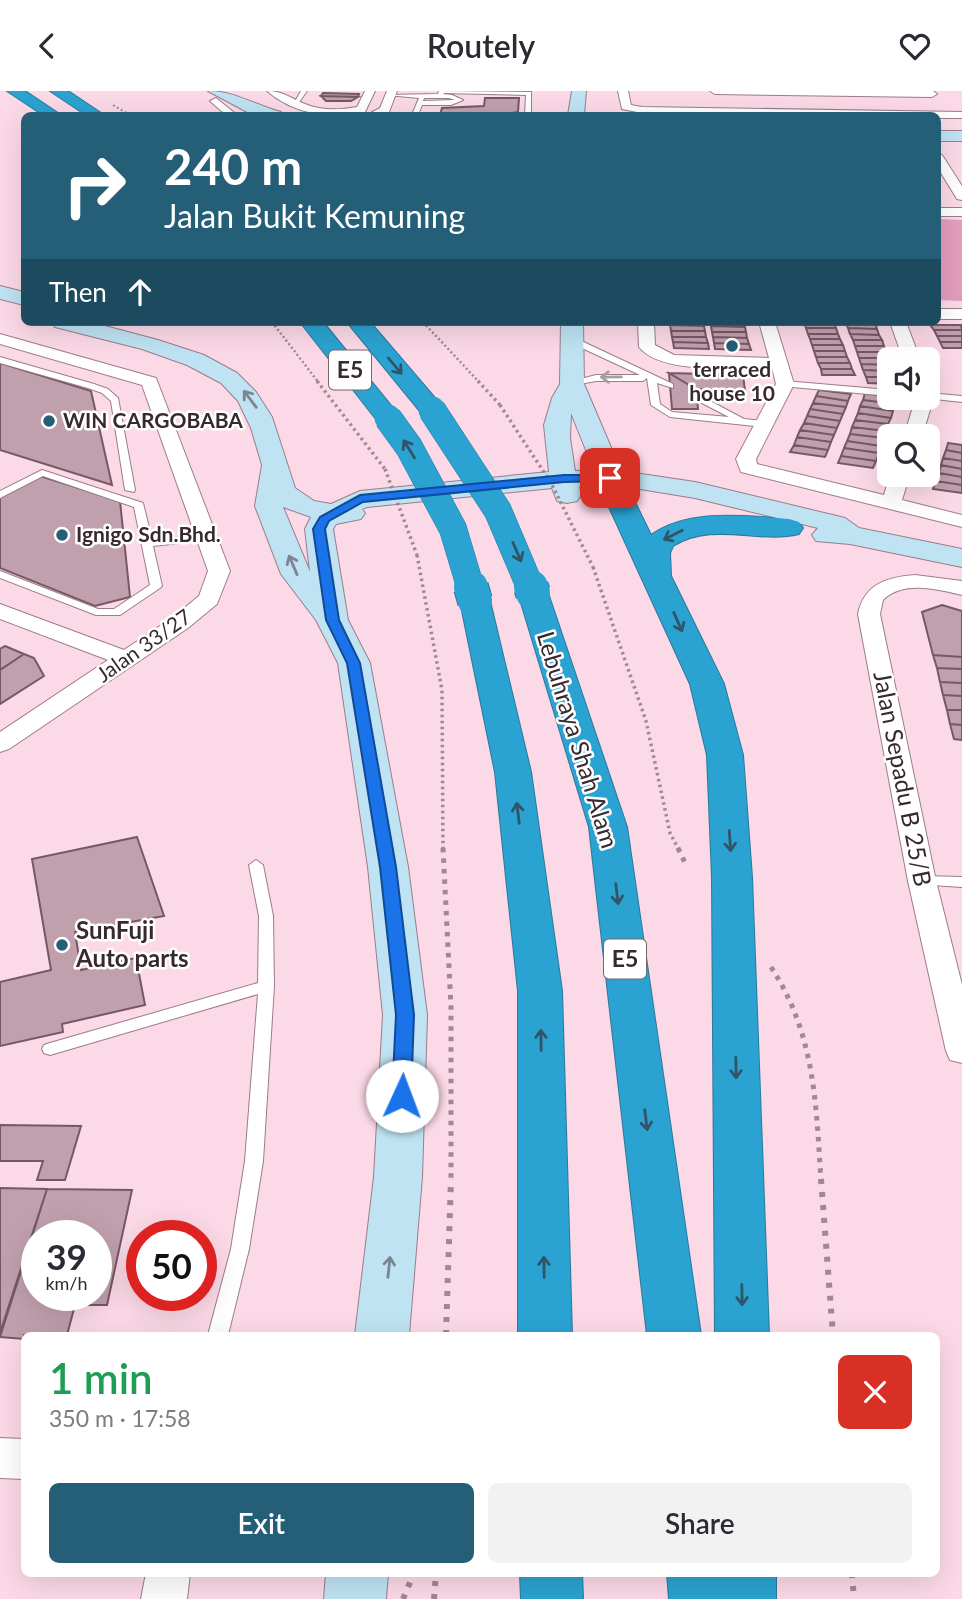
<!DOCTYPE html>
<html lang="en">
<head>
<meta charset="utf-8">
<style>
	:root { --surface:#fff; --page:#f2f2f3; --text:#2b2b33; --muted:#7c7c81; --accent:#245e77 }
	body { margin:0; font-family:Lato,sans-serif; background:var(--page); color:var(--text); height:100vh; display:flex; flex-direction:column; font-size:26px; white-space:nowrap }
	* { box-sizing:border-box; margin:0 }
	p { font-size:23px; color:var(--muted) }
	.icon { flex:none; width:38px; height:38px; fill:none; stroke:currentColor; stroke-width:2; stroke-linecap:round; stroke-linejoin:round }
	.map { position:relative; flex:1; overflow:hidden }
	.details { position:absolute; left:21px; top:1241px; width:919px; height:245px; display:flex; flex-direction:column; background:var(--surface); border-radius:10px; box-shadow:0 7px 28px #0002 }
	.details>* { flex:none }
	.hud { position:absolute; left:21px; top:21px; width:920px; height:214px; border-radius:10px; box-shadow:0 7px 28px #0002; background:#245e77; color:#fff; overflow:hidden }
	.controls { position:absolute; left:877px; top:256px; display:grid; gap:14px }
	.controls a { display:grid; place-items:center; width:63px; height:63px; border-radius:10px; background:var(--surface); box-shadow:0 7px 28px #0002; font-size:35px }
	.speed { position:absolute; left:21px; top:1129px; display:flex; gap:14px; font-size:35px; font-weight:700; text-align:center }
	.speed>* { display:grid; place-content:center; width:91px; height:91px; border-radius:50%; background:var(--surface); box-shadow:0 7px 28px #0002; line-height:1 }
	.speed small { font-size:18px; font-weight:400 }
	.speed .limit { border:10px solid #d22; background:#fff; color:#111 }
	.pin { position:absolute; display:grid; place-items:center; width:60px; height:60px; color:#fff; margin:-30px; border-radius:14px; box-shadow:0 4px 10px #0006 }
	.me { position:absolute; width:77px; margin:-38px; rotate:2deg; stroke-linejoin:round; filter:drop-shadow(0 0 5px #0008) }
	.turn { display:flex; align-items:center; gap:24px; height:147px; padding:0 28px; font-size:32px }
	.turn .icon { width:91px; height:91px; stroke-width:2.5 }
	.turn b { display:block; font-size:49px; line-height:60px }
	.then { display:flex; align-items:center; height:66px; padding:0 28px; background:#0003; gap:14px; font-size:26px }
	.round { display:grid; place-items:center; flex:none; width:74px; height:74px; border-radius:10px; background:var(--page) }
	.head { display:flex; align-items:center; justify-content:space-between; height:119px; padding:0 28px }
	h1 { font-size:42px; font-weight:600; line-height:52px; color:#1e9e55 }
	.action { display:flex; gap:14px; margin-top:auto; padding:14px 28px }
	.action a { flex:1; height:80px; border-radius:10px; background:var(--accent); color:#fff; font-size:28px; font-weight:600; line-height:80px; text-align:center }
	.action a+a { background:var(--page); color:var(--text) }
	header { display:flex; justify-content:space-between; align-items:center; height:91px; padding:0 28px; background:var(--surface); font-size:32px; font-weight:600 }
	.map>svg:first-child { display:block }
	.green { fill:#e39dbd }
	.building { fill:#c1a0ae; stroke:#765865; stroke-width:2; fill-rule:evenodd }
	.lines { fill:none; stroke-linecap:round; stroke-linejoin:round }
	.lane-casing { stroke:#9c7c8a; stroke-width:2 }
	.street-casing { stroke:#9c7c8a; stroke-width:2 }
	.secondary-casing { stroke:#9c7c8a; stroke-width:2 }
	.highway-casing { stroke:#2e7899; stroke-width:2 }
	.path-far4 { stroke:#a08791; stroke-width:2; stroke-dasharray:2 2.5; stroke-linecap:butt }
	.path-far3 { stroke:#a08791; stroke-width:2.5; stroke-dasharray:2 2.5; stroke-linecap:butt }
	.path-far2 { stroke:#a08791; stroke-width:3.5; stroke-dasharray:2.5 3.5; stroke-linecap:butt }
	.path-far1 { stroke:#a08791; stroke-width:5; stroke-dasharray:4.5 6; stroke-linecap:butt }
	.path { stroke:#a08791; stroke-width:6; stroke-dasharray:5 8; stroke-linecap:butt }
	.lane { fill:#fff; fill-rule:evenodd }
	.street { fill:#fff; fill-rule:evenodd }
	.secondary { fill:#bfe3f2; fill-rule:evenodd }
	.highway { fill:#2aa3d2; fill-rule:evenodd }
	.highway-bridge-far1-casing { stroke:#2e7899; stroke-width:28; stroke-linecap:butt }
	.highway-bridge-casing { stroke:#2e7899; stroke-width:36; stroke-linecap:butt }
	.path-bridge { stroke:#a08791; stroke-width:3.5; stroke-dasharray:2.5 3.5; stroke-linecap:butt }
	.highway-bridge-far1 { stroke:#2aa3d2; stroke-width:27 }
	.highway-bridge { stroke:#2aa3d2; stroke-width:34 }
	.oneway { stroke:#325468 }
	.oneway2 { stroke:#a59fa1 }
	.oneway3 { stroke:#7a8690 }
	.route { fill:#1a73e8; stroke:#114b97; stroke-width:2 }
	.poi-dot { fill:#245e77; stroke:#fff; stroke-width:2.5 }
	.labels { text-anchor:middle; stroke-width:5; stroke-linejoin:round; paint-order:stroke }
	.far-poi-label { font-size:21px; font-weight:bold; fill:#36292f; stroke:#fff; text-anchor:start }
	.far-street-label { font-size:21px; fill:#36292f; stroke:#fff }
	.shield { fill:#fff; stroke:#72696d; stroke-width:2 }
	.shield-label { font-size:23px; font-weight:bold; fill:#36292f }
	.street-label { font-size:24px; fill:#36292f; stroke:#fff }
	.poi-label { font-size:24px; font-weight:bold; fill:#36292f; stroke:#fff; text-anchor:start }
</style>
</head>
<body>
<header><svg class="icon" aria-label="back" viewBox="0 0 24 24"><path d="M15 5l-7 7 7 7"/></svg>Routely<svg class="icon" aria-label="heart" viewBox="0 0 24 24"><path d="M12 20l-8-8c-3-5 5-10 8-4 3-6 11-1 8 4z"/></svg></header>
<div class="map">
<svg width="962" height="1508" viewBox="0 0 962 1508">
	<rect width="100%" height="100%" fill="#fcd9e7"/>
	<path class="green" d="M938,128l24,1v81l-24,-1z"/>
	<path class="building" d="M323,2l36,1 -1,3 -37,-1z
		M321,5l37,1 -7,4h-25z
		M485,7h34l-1,14 -16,3h-62l2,-7 42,-2z
		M670,231h34v4l-34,-1z
		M710,231h34l1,5 -34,-1z
		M804,231l30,1 2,5h-30z
		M846,232h29l2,6 -29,-1z
		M670,234l34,1 1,5h-34z
		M930,234h31l1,5h-28z
		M711,235l34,1 1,5h-34z
		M806,237h30l2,6h-30z
		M848,237l29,1 2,6 -29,-1z
		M934,239h28v6h-25z
		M671,240h34l1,6h-34z
		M712,241h34l1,6 -34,-1z
		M808,243h30l2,5h-30z
		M850,243l29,1 3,5h-29z
		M937,245h25v6h-22z
		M672,246h34l2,6 -35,-1z
		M713,246l34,1 2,6 -35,-1z
		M810,248h30l3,6h-31z
		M853,249h29l2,6h-29z
		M673,251l35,1 1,6 -35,-1z
		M940,251h22v6h-19z
		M714,252l35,1 2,6 -36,-1z
		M812,254h31l2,6h-31z
		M855,255h29l2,6h-29z
		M814,260h31l2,6h-31z
		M857,261h29l3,6h-30z
		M816,266h31l3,6h-32z
		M859,267h30v7l-28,-1z
		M0,272l91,28 21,94 -112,-35z
		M818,272h32l2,6h-31z
		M861,273l28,1v6l-26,-1z
		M821,278h31l3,6h-33z
		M863,279l26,1v6h-23z
		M669,282l27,16 2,20h-26z
		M669,282l74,2 2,16 -49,-2z
		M866,286h23v7l-21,-1z
		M819,299l32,4 -3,7 -32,-5z
		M865,302l24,4 8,1 -2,6 -32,-4z
		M816,305l32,5 -2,6 -33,-4z
		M863,309l32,4 -2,7 -33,-5z
		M813,312l33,4 -3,7 -33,-5z
		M860,315l33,5 -2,7 -33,-5z
		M810,318l33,5 -3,7 -33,-5z
		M858,322l33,5 -3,6 -33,-4z
		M807,325l33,5 -3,7 -33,-5z
		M855,329l33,4 -2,7 -34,-4z
		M804,332l33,5 -3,7 -34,-5z
		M852,336l34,4 -2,7 -34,-4z
		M800,339l34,5 -3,7 -34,-5z
		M850,343l34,4 -3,8 -34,-5z
		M797,346l34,5 -3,8 -34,-5z
		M847,350l34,5 -2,7 -35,-5z
		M948,352l14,2v8l-16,-3z
		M794,354l34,5 -3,7 -35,-5z
		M844,357l35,5 -3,8 -35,-5z
		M946,359l16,3v8l-19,-3z
		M841,365l35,5 -3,7 -35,-5z
		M943,367l19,3v8l-21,-4z
		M941,374l21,4v8l-23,-4z
		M939,382l23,4v8l-26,-4z
		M40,385l80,25 10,96 -35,9 -95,-38v-71z
		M936,390l26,4v8l-29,-4z
		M942,514l20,6v46l-29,-2 -11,-43z
		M5,555l19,8 -24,16v-21z
		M24,563l10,4 10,18 -44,28v-34z
		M933,564l29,2v12l-25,-1z
		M937,577l25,1v14l-22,-1z
		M940,591l22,1v13l-19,-1z
		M943,604l19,1v14h-15z
		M947,619h15v15l-12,-1z
		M950,633l12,1v15l-8,-1z
		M137,746l27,79 -89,16 6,38 55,-12 9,47 -83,19 1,8 -63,14v-64l51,-12 -19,-111z
		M0,1034l81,1 -16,54h-28l6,-19h-43z
		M0,1097l47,1 -47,144z
		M47,1098l85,1 -25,115h-32l-8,30h-43v4l-24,-2zM37,1144h59v60h-59z"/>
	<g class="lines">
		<defs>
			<path id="lane" d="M301,0h6l-10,14h-4z
				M439,0l92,1v23h-6l1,-20 -82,-2 -1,1 9,1 11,5 -12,5h-29l-4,10h-6l7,-17 -32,-3 51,-1zM424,7h25l6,2 -32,1z
				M569,247h6l98,46v4l-16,-5 3,21 12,8 57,5 -35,-18v-4l3,-1 47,25 21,2 5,3 -5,3 -95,-10 -19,-12 -4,-27 -4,3h-47l-27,5v-4l27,-7h44l-71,-33z
				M0,266l94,27 14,5 10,9 17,92 -1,2 -9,-2 -14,-89 -9,-8 -14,-5 -88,-25z
				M785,290l104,9v6l-107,-10v-4z
				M928,302l34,3v6l-37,-4 3,-1z
				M42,379l101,33 9,37 54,-6 5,3 -5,3 -53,6 9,40 -2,2 -40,27h-24l-96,-37v-7l98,38h16l36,-24 -16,-78 -91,-31 -43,22v-7z
				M256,769l7,5 10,51 1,70 -11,175 -14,88 -21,86h-20l23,-86 14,-88 13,-167 -208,61 -6,-2 -2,-4 2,-4 6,-2 208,-60 1,-67 -10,-51z
				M922,785l40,1v10l-45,-3 -2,-3z"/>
			<path id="street" d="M267,0c16,0 23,7 38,13 17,7 34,6 52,3l8,-16h10l-10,21c-33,8 -72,2 -98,-21z
				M387,0h10l-8,21 -22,3 13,-7z
				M618,0h10l3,14 11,2 320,5v6h-24v-3l-296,-2 -20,-4z
				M710,0h223l4,3 -5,3 -217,-3z
				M216,7l21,17h-11l-16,-14z
				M938,63l4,1 20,31v14l-5,-1 -19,-31z
				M938,117h24v8h-24z
				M938,218h24v10h-24z
				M638,231h16l1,23 19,10 95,3 -10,-36h16l19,62 -38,75 1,5 127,31 6,-21h20l-8,26 60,15v12l-221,-55 -5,-13 40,-75 -4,-16c-35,-1 -111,7 -133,-21z
				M890,231h16l14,37h-17z
				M0,243l156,44 74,193 -13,33 -29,24 -179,121 -9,3v-20l108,-72 -108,-41v-15l124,46 48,-32 27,-22 9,-25 -66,-186 -142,-41z
				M928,301l6,5 -12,39h-18l12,-39h12z
				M915,484l47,6v14c-25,-6 -59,-15 -79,5l-3,14 56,267 26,104v78l-12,-3 -4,-9 -38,-170 -50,-267c6,-30 29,-37 57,-39z
				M0,1347l24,1v40l-24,-1z
				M146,1482h44l-3,26h-46z"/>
			<path id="secondary" d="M208,0c26,0 47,14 73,21l2,3 -32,-1z
				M572,0h14l-2,24h-16z
				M938,40h24v10h-24z
				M0,195l24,6v13l-24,-6z
				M52,231h38l68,18 46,15 33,18 19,19 16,25 23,71 19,13 17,3 29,-13 189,-19 -5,-47 8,-27 8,-14 1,-62h22l1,62 37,87 74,11 150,36 14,10 103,21v18l-112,-23 -34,-3 -4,-6 6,-7 -123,-30 -67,-11 3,7 -4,6 -10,2 -10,-2 -7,-14 -21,1 2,8 -4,6 -10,2 -10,-2 -5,-13 -185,19 -5,2 3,4 -4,6 -25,5 -3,5 15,91 22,43 38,204 19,148 -5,162 -13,158h-54l19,-158 9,-162 -15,-148 -30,-204 -22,-43 -35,-46 -26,-68 7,-41 -11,-37 -13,-27 -17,-18 -34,-18 -45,-16 -87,-22zM571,322l23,57 -19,1 -5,-33zM283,416l28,10 -6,12 5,43z
				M326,1482h62l-2,26h-62z"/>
			<path id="highway" d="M7,0h18l36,24h-18z
				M50,0h18l36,24h-18z
				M300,231h23l74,91 4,5 -4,5 -9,3 -9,-3z
				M347,231h23l71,83 3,5 -3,5 -9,2 -9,-2z
				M617,395l10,2 4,6 20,41c38,-27 94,-19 138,-16l10,3 4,6 -4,6c-41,10 -86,-13 -126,12l-3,7 1,23 53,108 19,71 9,122 17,458h-54l-3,-458 -5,-122 -17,-71 -87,-190 4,-6z
				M533,493l11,2 4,7 79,234 74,508h-54l-58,-508 -71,-234 4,-7z
				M475,501l11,2 4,7 41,171 31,219 10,344h-54v-344l-23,-219 -35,-171 4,-7z
				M520,1482h62l1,26h-62z
				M667,1482h109v26h-107z"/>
		</defs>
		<use href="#lane" class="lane-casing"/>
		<use href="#street" class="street-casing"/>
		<use href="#secondary" class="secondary-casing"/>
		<use href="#highway" class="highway-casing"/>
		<path class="path-far4" d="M113,14l17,10"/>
		<path class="path-far3" d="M272,231l47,61
			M423,231l57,61"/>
		<path class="path-far2" d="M317,290l68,88
			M478,290l22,24
			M417,464l25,135 1,160
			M593,476l53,154 24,112 9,17"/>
		<path class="path-far1" d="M443,757l8,159v174
			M678,757l9,19
			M771,876c44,67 45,136 50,214"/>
		<path class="path" d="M821,1088l12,156
			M446,1244l5,-156
			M852,1482l2,26
			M403,1508l11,-26
			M434,1508l2,-26"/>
		<use href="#lane" class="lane"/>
		<use href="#street" class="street"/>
		<use href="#secondary" class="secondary"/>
		<use href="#highway" class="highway"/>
		<defs>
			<path id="highway-bridge-far1" d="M432,319l66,101 33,78
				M388,327l21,29 44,82 18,60"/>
			<path id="highway-bridge" d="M471,496l4,14
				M531,496l2,6"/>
		</defs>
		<use href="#highway-bridge-far1" class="highway-bridge-far1-casing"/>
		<use href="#highway-bridge" class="highway-bridge-casing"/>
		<path class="path-bridge" d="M500,314l51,78 42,84
			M385,378l32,86"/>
		<use href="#highway-bridge-far1" class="highway-bridge-far1"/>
		<use href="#highway-bridge" class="highway-bridge"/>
	</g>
	<defs><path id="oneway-shaft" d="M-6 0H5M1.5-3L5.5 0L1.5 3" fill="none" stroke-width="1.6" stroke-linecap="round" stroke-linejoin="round" transform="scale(1.75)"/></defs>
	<g class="oneway">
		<use href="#oneway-shaft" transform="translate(395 275) rotate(50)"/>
		<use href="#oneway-shaft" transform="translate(409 358) rotate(-122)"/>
		<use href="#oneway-shaft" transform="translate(673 444) rotate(153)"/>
		<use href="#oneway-shaft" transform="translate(517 461) rotate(67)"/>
		<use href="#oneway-shaft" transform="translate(678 531) rotate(66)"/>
		<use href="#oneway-shaft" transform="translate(518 722) rotate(-97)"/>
		<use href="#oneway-shaft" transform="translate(730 750) rotate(86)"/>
		<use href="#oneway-shaft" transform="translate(617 803) rotate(83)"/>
		<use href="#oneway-shaft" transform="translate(541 949) rotate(-91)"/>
		<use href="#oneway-shaft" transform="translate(736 977) rotate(89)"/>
		<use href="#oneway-shaft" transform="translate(646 1029) rotate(83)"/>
		<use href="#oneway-shaft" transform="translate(544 1176) rotate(-91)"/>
		<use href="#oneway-shaft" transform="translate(742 1204) rotate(89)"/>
	</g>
	<use class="oneway2" href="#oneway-shaft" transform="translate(611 286) rotate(179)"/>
	<g class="oneway3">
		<use href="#oneway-shaft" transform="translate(250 308) rotate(-127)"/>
		<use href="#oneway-shaft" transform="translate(293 474) rotate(-113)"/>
		<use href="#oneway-shaft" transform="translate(389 1176) rotate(-84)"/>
	</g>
	<path class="route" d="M564,384h46l5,3 -5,3 -46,1 -201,20 -34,19 -4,8 14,91 21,43 36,204 18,148 -3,81 -3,5 -6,2 -7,-2 -3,-5 4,-81 -16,-148 -33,-204 -21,-43 -13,-91 7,-12 40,-22z"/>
	<g class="poi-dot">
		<circle cx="732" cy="255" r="7"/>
		<circle cx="49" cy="330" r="7"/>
		<circle cx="62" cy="444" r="7"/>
		<circle cx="62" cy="854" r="7"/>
	</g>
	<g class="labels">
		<g class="far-poi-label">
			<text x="732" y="286" text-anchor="middle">terraced<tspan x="732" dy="24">house 10</tspan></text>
			<text x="63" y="337">WIN CARGOBABA</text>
			<text x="76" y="451">Ignigo Sdn.Bhd.</text>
		</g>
		<g class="far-street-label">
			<text transform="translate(144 555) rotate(-35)" y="7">Jalan 33/27</text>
		</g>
		<g class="shield">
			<rect x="329" y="259.5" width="42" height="39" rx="5"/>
			<rect x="604" y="848.5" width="42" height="39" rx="5"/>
		</g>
		<g class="shield-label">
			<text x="350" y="287">E5</text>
			<text x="625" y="876">E5</text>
		</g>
		<g class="street-label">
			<text transform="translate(577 649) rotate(73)" y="8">Lebuhraya Shah Alam</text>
			<text transform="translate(902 688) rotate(79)" y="8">Jalan Sepadu B 25/B</text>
		</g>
		<g class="poi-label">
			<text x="76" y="848">SunFuji<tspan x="76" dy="28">Auto parts</tspan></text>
		</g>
	</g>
</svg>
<div class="controls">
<a><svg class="icon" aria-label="sound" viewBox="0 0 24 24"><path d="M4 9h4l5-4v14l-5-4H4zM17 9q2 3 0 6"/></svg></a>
<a><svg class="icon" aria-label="search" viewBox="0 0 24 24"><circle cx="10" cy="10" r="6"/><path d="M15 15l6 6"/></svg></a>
</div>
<div class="speed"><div>39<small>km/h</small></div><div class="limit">50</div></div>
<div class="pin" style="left:610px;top:387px;background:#d93025"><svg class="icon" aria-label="arrive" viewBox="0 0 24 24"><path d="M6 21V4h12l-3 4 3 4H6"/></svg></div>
<svg class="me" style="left:402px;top:1005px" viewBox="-20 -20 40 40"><circle r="19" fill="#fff"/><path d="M0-13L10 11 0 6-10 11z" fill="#1a73e8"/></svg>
<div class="hud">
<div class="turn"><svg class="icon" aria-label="right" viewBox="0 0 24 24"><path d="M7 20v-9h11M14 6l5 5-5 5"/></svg><div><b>240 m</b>Jalan Bukit Kemuning</div></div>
<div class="then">Then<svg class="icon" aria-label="ahead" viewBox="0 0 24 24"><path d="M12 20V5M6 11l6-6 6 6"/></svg></div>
</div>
<section class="details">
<div class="head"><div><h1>1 min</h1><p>350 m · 17:58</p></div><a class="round" style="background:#d93025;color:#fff"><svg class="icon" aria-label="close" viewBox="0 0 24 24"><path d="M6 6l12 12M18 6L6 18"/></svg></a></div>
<div class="action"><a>Exit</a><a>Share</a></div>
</section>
</div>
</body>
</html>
